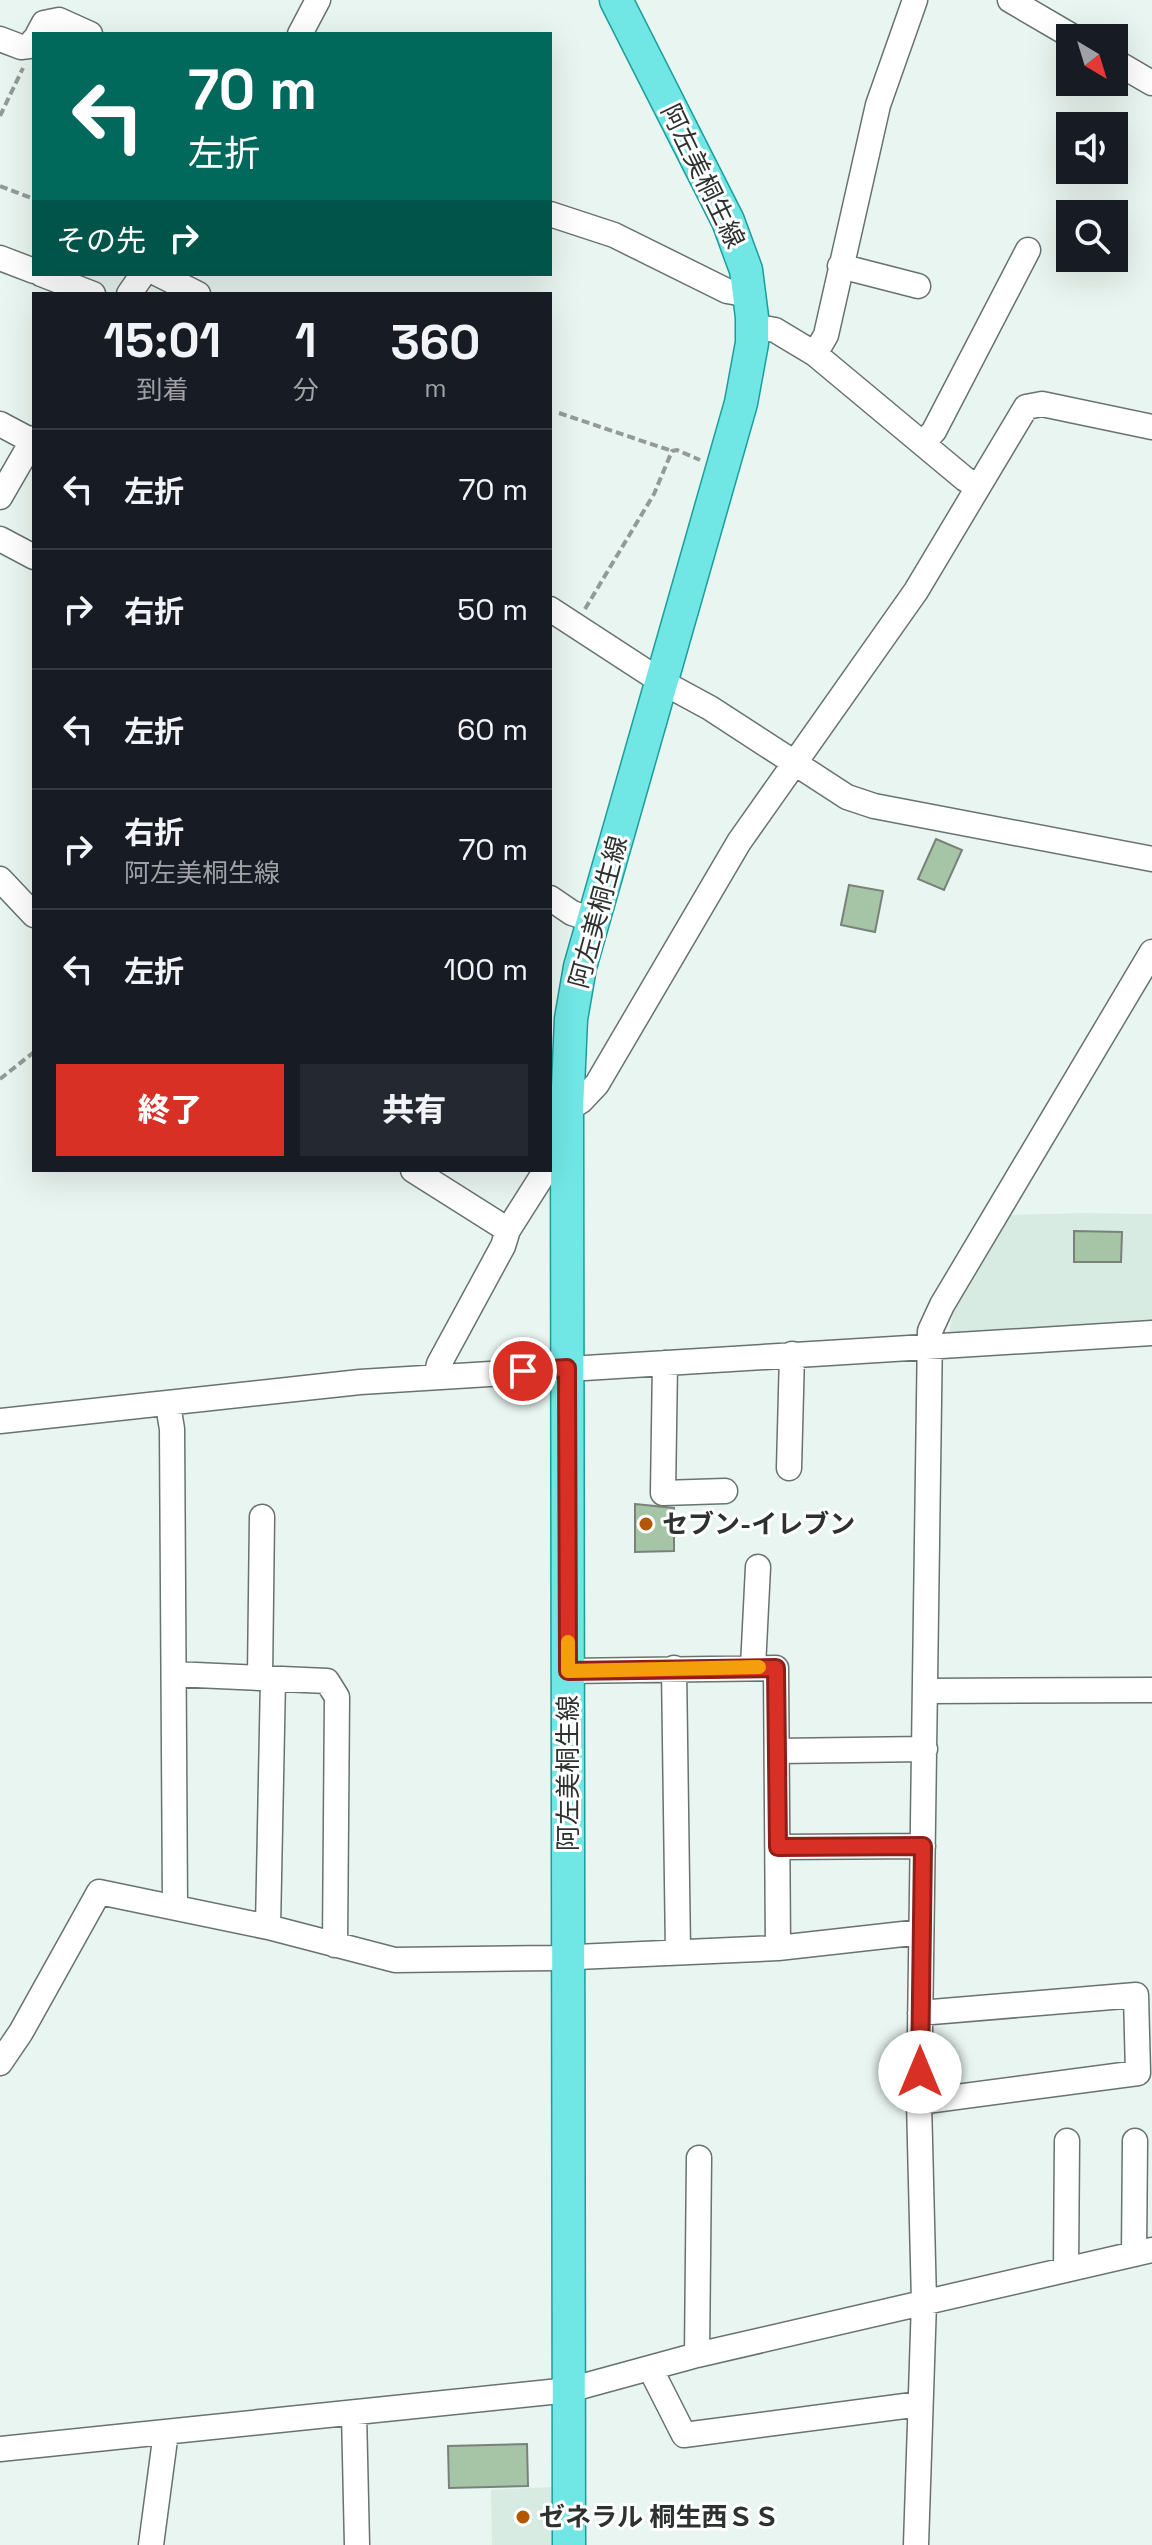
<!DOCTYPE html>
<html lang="ja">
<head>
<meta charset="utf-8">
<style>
	:root { --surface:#171b24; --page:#242831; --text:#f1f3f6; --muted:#9ea1a6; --line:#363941; --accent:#d93025 }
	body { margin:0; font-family:"Space Grotesk","Noto Sans JP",sans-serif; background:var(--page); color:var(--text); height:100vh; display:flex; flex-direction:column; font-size:30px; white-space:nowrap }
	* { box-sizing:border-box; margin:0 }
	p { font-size:26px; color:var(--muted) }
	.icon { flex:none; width:44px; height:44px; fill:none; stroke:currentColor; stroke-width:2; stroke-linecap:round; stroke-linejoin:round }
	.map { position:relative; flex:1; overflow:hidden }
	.panel { position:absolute; left:32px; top:292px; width:520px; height:880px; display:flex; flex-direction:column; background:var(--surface); border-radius:0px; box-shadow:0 8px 32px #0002 }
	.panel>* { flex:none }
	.guide { position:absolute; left:32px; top:32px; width:520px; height:244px; border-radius:0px; box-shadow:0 8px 32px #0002; background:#00695c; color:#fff; overflow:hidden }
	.needle { width:52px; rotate:142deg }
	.fabs { position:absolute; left:1056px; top:24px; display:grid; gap:16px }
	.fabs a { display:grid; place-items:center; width:72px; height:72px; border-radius:0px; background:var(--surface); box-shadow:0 8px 32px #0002; font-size:40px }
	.pin { position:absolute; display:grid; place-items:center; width:68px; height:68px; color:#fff; margin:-34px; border:4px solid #fff; border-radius:50%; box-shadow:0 2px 8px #0007 }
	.me { position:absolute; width:88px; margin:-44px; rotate:0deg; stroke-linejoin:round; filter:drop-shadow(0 0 6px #0008) }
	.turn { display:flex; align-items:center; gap:28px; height:168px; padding:0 24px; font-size:36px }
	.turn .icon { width:104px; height:104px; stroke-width:2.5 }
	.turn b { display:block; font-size:56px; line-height:68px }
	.then { display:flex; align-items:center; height:76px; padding:0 24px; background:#0003; gap:16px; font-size:30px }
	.eta { display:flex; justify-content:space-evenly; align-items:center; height:136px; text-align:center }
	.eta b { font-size:48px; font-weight:800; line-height:56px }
	.cta { display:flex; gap:16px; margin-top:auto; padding:16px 24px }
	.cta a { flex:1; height:92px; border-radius:0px; background:var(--accent); color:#fff; font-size:32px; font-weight:800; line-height:92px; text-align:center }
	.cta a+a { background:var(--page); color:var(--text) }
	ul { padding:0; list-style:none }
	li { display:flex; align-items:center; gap:24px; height:120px; padding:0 24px; border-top:2px solid var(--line) }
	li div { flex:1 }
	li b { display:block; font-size:30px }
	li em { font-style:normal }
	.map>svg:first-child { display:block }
	.built { fill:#d8ebe3 }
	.building { fill:#a5c5a6; stroke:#7a817a; stroke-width:2 }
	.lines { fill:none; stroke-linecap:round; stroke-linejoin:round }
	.minor-casing { stroke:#68726e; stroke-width:27 }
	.major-casing { stroke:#1b9d9b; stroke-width:35 }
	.path { stroke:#929b98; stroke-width:4; stroke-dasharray:8 4; stroke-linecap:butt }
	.minor { stroke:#fff; stroke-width:24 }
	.major { stroke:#71e7e5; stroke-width:32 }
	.route-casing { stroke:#8d1f18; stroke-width:20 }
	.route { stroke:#d93025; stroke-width:14 }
	.slow { stroke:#f59e0b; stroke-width:14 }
	.poi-dot { fill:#b45701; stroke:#fff; stroke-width:3 }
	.labels { text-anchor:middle; stroke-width:6; stroke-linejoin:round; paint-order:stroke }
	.street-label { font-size:26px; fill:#2d3230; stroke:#fff }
	.poi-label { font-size:26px; font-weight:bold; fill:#2d3230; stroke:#fff; text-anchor:start }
</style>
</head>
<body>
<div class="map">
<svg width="1152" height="2545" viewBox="0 0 1152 2545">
	<rect width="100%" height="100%" fill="#e9f5f0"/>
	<path class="built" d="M1082,1213l70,1v106l-203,15 4,-25 58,-95z
		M554,2487l1,58h-63l-1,-55z"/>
	<path class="building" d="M936,839l26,11 -18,40 -26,-11z
		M849,885l34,6 -8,41 -34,-7z
		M1074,1231l48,1 -1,30h-47z
		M635,1504l39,4v43l-39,1z
		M527,2444l1,42 -79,2 -1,-42z"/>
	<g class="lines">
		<defs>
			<path id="minor" d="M1010,0l65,38
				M38,34l6,-11 15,-3 31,14
				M300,34l18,-34
				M0,39l21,8 8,-1 5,-6
				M1114,61l38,22
				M550,214l64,21 113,56 23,4
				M0,258l34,13
				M840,266l78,20
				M41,274l52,20
				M158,274l40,20
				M129,294l14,-20
				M752,326l23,4 40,24 150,125 12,7
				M815,354l11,-19 52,-230 37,-105
				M0,424l32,17
				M923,443l11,-12 94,-181
				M0,497l34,-59
				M0,539l34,18
				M550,609l112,73 48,26 137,89 27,9 278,53
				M0,879l34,36
				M550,898l22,15 21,7
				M567,1110l14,-9 16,-17 142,-242 177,-251 110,-184 16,-3 110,23
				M413,1170l95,60
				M665,1363l-2,130 62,-2
				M436,1377l3,-13 64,-118 5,-16 38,-60
				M168,1405l4,24 3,478
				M0,1421l360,-39 792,-49
				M789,1468l3,-114
				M753,1667l5,-100
				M674,1668l4,284
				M568,1671l208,-3 2,280
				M174,1674l153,7 10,16 -2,248
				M260,1677l2,-160
				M927,1691l225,-1
				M778,1751l147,-2
				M778,1847l145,-1
				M268,1927l5,-248
				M0,2063l21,-31 78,-140 169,35 127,33 159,-2 224,-10 143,-16
				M919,2102l219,-29 -2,-78 -216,18
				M1134,2254l1,-113
				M1066,2270l1,-129
				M697,2355l2,-197
				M650,2368l34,67 236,-31
				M354,2413l3,132
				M0,2449l569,-59 128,-35 455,-105
				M151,2545l15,-113
				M916,2545l8,-243 -5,-200 11,-771 12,-26 210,-353"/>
			<path id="major" d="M569,2545l-2,-1435 4,-91 9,-52 161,-564 11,-60v-26l-6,-47 -18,-49 -112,-221"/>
		</defs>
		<use href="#minor" class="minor-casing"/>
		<use href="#major" class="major-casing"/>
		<path class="path" d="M0,116l23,-48
			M0,186l34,13
			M559,413l113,38
			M585,609l69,-115 18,-43 5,-1 23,10
			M0,1079l34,-27"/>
		<use href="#minor" class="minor"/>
		<use href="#major" class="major"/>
	</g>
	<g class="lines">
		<defs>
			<path id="route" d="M523,1371l44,-3 1,303 208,-3 2,179 145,-1 -3,226"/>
		</defs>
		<use href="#route" class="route-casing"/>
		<use href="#route" class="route"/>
		<path class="slow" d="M568,1642v29l191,-4"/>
	</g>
	<g class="poi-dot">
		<circle cx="646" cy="1524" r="8"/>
		<circle cx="523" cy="2517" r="8"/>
	</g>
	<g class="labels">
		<g class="street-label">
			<text transform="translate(703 176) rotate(64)" y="9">阿左美桐生線</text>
			<text transform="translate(598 912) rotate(-75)" y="9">阿左美桐生線</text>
			<text transform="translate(568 1773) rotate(-90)" y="9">阿左美桐生線</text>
		</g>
		<g class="poi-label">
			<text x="662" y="1533">セブン-イレブン</text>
			<text x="539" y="2526">ゼネラル 桐生西ＳＳ</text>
		</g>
	</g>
</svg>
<div class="fabs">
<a><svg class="needle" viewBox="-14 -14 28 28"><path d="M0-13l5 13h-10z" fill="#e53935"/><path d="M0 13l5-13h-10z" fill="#9ea1a6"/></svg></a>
<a><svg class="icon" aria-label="sound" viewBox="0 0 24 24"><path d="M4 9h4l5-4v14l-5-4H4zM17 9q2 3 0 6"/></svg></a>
<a><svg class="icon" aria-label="search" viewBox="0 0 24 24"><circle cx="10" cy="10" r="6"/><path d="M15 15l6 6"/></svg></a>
</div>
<div class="pin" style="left:523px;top:1371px;background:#d93025"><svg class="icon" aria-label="arrive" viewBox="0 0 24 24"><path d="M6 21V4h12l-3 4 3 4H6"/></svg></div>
<svg class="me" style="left:920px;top:2072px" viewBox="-20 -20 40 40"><circle r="19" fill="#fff"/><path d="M0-13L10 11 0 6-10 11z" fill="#d93025"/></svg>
<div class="guide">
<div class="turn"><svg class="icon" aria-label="left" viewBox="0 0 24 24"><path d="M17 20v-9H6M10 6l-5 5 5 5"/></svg><div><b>70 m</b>左折</div></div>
<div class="then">その先<svg class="icon" aria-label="right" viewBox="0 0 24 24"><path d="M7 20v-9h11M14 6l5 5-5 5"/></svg></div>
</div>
<section class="panel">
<div class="eta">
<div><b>15:01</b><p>到着</p></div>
<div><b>1</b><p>分</p></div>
<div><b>360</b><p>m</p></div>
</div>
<ul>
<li><svg class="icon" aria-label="left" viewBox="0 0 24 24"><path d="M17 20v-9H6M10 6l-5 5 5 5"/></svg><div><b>左折</b></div><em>70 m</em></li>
<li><svg class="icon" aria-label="right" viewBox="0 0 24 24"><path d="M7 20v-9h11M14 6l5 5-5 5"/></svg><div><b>右折</b></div><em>50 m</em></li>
<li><svg class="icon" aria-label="left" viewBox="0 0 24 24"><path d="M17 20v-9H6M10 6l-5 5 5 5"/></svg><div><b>左折</b></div><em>60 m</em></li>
<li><svg class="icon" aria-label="right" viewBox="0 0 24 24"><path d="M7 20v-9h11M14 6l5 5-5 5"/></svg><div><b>右折</b><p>阿左美桐生線</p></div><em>70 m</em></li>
<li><svg class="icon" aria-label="left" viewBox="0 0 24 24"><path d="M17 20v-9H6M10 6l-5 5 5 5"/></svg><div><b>左折</b></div><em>100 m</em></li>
</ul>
<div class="cta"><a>終了</a><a>共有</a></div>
</section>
</div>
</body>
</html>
